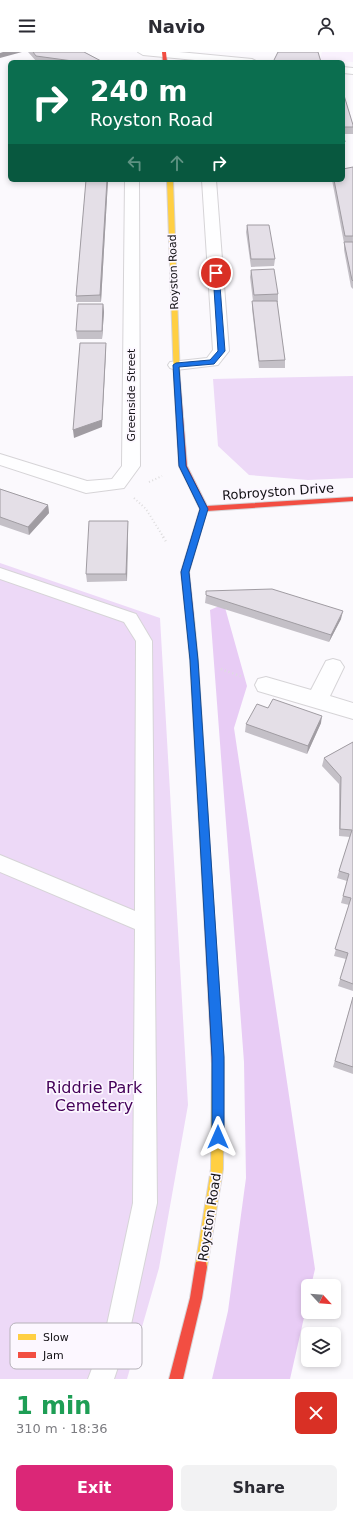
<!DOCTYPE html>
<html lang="en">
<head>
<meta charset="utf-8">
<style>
	:root { --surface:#fff; --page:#f2f2f3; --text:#2b2b33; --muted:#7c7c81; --accent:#db2777 }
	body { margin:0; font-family:"DejaVu Sans",sans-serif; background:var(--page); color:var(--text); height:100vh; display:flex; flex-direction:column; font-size:15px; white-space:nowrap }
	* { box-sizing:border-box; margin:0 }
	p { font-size:13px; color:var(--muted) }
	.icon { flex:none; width:22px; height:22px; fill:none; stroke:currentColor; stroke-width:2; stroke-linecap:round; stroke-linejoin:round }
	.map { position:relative; height:1327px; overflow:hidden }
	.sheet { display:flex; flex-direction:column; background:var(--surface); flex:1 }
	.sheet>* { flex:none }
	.hud { position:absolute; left:8px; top:8px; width:337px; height:122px; border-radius:6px; box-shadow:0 2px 6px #0003; background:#0b6e4f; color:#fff; overflow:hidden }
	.needle { width:26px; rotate:116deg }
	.fabs { position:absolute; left:301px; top:1227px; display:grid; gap:8px }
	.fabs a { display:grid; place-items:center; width:40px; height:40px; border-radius:6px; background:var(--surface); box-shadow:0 2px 6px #0003; font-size:20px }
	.pin { position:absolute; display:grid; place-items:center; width:34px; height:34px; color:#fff; margin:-17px; border:2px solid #fff; border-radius:50%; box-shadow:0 1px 4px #0007 }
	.me { position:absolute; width:44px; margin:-22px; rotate:0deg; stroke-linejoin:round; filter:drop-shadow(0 0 3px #0008) }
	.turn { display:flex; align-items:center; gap:14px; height:84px; padding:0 16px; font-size:18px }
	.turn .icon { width:52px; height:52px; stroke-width:2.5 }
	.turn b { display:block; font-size:28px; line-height:34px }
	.lanes { display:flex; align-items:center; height:38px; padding:0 16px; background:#0003; justify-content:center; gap:20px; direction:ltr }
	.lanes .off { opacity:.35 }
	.round { display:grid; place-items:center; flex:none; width:42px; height:42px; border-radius:6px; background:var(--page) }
	.summary { display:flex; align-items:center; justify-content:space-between; height:68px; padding:0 16px }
	h1 { font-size:24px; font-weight:600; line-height:30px; color:#1e9e55 }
	.cta { display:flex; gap:8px; margin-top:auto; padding:8px 16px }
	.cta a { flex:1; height:46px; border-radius:6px; background:var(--accent); color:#fff; font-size:16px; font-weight:600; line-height:46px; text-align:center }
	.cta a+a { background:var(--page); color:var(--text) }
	header { display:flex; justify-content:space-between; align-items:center; height:52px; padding:0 16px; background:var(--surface); font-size:18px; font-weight:600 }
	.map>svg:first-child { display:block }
	.built { fill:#f9f1fd }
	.green { fill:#edd9f7 }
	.forest { fill:#e8ccf5 }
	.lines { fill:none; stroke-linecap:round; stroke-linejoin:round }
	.lane-casing { stroke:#d6d4d7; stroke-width:2 }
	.street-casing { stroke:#d6d4d7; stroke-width:2 }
	.slow-casing { stroke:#d6d4d7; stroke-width:2 }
	.jam-casing { stroke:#d6d4d7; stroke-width:2 }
	.path-far1 { stroke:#deddde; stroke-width:2; stroke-dasharray:1 2.5; stroke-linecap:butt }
	.path { stroke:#deddde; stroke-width:2.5; stroke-dasharray:1 3; stroke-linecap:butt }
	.lane { fill:#fefeff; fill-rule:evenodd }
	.street { fill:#fefeff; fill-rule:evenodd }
	.slow { fill:#ffcf43; fill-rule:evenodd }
	.jam { fill:#f24e42; fill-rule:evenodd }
	.wall { fill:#c4c0c7 }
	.shaded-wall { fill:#a09ca2 }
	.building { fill:#e4dfe7; stroke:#a09ca2 }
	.route { fill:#1a73e8; stroke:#114b97 }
	.labels { text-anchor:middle; stroke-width:3.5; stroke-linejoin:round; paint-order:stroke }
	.far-street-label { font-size:11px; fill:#131115; stroke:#fcf7ff }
	.street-label { font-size:13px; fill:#131115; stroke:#fcf7ff }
	.near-park-label { font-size:16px; fill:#440159; stroke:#fcf7ff }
	.key { fill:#fcf7ff; stroke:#b6b2b9; stroke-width:1 }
	.key-label { font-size:11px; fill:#131115 }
</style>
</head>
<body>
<header><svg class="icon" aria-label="menu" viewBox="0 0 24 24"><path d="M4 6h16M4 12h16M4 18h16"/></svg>Navio<svg class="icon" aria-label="person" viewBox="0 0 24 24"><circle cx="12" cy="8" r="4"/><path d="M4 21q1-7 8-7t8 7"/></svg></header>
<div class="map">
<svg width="353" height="1327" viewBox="0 0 353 1327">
	<rect width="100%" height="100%" fill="#fbf9fd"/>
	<path class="built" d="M322,0h31v10l-33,-2z"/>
	<path class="green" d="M353,324v102l-45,2 -59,-5 -31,-29 -5,-67z
		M0,511l160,55 28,487 -29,163 -32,111h-127z"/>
	<path class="forest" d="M224,552l23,82 -13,42 81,541 -4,17h-3v14l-18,79h-78l16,-68 18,-133 -2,-116 -34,-452z"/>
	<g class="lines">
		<defs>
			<path id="lane" d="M0,516l136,46 16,27 5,562 -28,131 -15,45h-26l17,-45 28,-131 2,-274 -135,-57v-17l135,56 1,-270 -12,-19 -124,-43z"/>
			<path id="street" d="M138,0h41l73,7 6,3h-42l-73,-7z
				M343,15l10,1v6l-10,-1z
				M125,128h14l1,286 -16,22 -38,5 -86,-28v-11l87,27 25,-2 10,-13z
				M202,128h14l13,171 -11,14 -42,5 -6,-2 -2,-3 2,-3 37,-4 6,-8z
				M333,607l7,2 4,6 -14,29 23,7v16l-95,-28 -3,-6 3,-6 8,-2 45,13 15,-29z"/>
			<path id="slow" d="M167,128h6l7,200 -3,2 -3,-2z
				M190,564l4,3 4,41 16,253 -1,3 -4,2 -4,-2 -1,-3 -14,-253 -4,-41z
				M218,1007l4,1 2,4 -1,105 -16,98 -1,5 -5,1 -5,-1 -1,-5 16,-98 1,-105 2,-4z"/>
			<path id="jam" d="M162,0h4l1,10h-4z
				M177,326l3,2 7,86 20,40 146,-9v4l-146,10 -18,61 5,47 -4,3 -4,-3 -5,-47 19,-63 -21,-43 -5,-86z
				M209,856l4,2 1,3 10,151 -2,4 -4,1 -4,-1 -2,-4 -8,-151 1,-3z
				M201,1209l5,1 1,5 -5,31 -19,81h-14l21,-81 5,-31 1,-5z"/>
		</defs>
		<use href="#lane" class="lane-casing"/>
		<use href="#street" class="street-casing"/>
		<use href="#slow" class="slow-casing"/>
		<use href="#jam" class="jam-casing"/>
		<path class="path-far1" d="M149,430l13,-6
			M134,446l12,11 18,29"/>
		<path class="path" d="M163,485l4,6
			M221,617l22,8"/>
		<use href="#lane" class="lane"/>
		<use href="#street" class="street"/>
		<use href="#slow" class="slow"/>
		<use href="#jam" class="jam"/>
	</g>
	<path class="wall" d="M28,0h56l19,10h-66z
		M343,40l10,33v9h-10l2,8v8h-2z
		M353,115v122l-2,-2 -7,-37v-7l-12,-63h11z
		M86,128h22l-7,122h-25v-6z
		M247,173l28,34 -1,7 -23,1 -5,-35z
		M251,218l27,24v8h-1l8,58v8h-26l-7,-59v-8h1l-3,-24z
		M103,252l1,8 -2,27h-25l-1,-8z
		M0,437l48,16 1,8 -20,22 -29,-10z
		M128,469l-1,60 -40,1 -1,-8z
		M206,543l135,24 -12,23 -124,-39z
		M268,656l53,15 -14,31 -62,-22 1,-8z
		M353,690v249l-15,-5 8,-27 -12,-3 15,-51 -8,-2 6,-22 -10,-3 2,-7 11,-34 -11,-1v-52l-17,-18 2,-8z
		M353,945v77l-20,-7z"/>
	<path class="shaded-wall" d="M3,0h19l-22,6v-5z
		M107,128h1l-7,122 -1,-7z
		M103,252l1,8 -2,27v-8z
		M106,291v8l-4,76 -28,11 -1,-8z
		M48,453l1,8 -20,22 -1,-8z
		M128,469v8l-1,52 -1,-7z
		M343,559l-2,8 -12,23 2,-7z
		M322,664l-1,7 -14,31 1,-8z"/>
	<path class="building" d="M33,0h51l19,10h-23l-44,-6z
		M278,0h40l3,10h-48z
		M343,40l10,33v2h-10z
		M343,80l2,10h-2z
		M353,115v69h-8l-11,-56h9v-11z
		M86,128h21l-7,115 -24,1z
		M247,173h22l6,34h-24z
		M344,190h9v39l-1,-1z
		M274,217l4,25 -24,1 -3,-25z
		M252,249h25l8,59 -26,1z
		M78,252h25l-1,27h-26z
		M80,291h26l-4,77 -29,10z
		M0,437l48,16 -20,22 -28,-10z
		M89,469h39l-2,53h-40z
		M272,537l71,22 -12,24 -125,-40v-4z
		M273,647l49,17 -14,30 -62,-22 11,-20 11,4z
		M353,690v242l-13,-5 8,-26 -13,-4 16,-51 -8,-2 6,-22 -10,-3 13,-41 -12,-1 1,-52 -17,-19z
		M353,945v70l-18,-6z"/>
	<path class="route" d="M216,219l3,2 6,78 -11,13 -35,3 7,99 22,43 -19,63 9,88 26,397v80l-2,4 -4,2 -5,-2 -1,-4v-80l-22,-397 -9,-88 19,-63 -21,-43 -6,-101 3,-2 34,-3 8,-9 -5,-78z"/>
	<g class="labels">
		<g class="far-street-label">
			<text transform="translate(173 220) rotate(-92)" y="4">Royston Road</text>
			<text transform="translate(131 343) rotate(-90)" y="4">Greenside Street</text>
		</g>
		<g class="street-label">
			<text transform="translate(278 439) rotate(-4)" y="5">Robroyston Drive</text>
			<text transform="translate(209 1165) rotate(-81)" y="5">Royston Road</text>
		</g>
		<g class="near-park-label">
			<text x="94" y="1041">Riddrie Park<tspan x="94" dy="18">Cemetery</tspan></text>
		</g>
	</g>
	<rect x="10" y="1271" width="132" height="46" rx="6" class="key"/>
	<rect x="18" y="1282" width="18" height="6" fill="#ffcf43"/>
	<rect x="18" y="1300" width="18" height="6" fill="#f24e42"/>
	<g class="key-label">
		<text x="43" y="1289">Slow</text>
		<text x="43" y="1307">Jam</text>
	</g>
</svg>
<div class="fabs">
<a><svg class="needle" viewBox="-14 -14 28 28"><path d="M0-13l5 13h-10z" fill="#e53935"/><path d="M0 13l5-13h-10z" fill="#7c7c81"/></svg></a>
<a><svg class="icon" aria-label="layers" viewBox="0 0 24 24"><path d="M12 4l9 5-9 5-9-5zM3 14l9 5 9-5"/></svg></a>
</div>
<div class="pin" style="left:216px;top:221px;background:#d93025"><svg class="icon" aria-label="arrive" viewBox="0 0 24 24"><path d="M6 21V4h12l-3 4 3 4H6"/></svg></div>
<svg class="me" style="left:218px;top:1085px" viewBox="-20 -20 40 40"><path d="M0-17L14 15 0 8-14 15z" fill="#1a73e8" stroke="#fff" stroke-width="4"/></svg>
<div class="hud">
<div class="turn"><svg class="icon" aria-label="right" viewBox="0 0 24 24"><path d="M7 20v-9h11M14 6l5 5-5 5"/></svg><div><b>240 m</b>Royston Road</div></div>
<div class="lanes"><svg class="icon off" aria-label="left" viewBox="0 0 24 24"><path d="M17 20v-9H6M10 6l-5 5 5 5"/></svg><svg class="icon off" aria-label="ahead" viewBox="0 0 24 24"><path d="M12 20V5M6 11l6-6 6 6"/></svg><svg class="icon" aria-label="right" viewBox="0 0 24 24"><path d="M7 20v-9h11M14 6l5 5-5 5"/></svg></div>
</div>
</div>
<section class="sheet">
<div class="summary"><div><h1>1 min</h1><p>310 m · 18:36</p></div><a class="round" style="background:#d93025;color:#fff"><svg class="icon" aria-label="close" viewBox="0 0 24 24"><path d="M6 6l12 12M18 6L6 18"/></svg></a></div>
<div class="cta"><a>Exit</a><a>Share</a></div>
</section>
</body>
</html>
